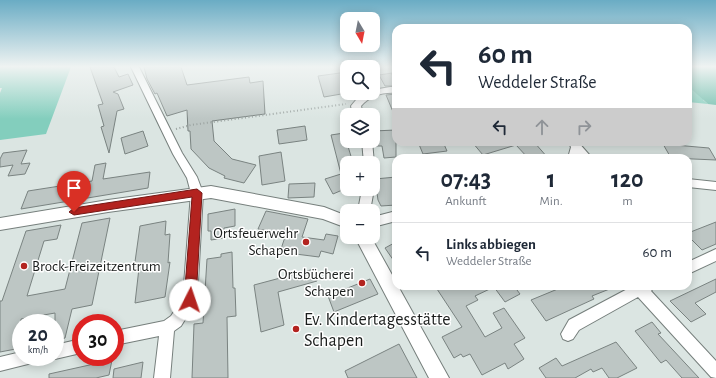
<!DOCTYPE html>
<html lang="de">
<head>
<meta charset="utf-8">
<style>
	:root { --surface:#fff; --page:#f6f6f7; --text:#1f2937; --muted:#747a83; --line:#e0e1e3 }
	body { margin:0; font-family:"Alegreya Sans",sans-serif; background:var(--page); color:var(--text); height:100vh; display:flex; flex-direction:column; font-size:15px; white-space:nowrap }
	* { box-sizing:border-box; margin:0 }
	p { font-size:13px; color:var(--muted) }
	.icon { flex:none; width:22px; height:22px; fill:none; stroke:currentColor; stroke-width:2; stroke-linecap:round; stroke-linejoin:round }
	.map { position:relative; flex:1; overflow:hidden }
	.side { position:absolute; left:392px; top:154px; width:300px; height:136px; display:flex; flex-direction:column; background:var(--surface); border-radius:12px; box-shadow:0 2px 10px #0003 }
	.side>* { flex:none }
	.hud { position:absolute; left:392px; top:24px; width:300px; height:122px; border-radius:12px; box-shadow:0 2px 10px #0003; background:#fff; color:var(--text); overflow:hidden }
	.needle { width:26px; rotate:170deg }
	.buttons { position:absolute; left:340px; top:12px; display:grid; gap:8px }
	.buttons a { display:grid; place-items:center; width:40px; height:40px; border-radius:8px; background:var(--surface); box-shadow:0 2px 10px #0003; font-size:20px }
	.speed { position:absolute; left:12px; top:314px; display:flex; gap:8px; font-size:20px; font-weight:700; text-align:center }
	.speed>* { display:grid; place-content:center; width:52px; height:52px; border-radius:50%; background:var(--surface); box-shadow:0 2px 10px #0003; line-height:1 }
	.speed small { font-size:10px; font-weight:400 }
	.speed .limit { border:6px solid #d22; background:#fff; color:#111 }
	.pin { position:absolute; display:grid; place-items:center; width:34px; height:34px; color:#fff; margin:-41px -17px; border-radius:50% 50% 50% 0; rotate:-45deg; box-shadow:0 0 4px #0007 }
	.pin .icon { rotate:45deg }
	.me { position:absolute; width:44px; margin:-22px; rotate:4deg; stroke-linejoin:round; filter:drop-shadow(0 0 3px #0008) }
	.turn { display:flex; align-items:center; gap:14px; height:84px; padding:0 20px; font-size:18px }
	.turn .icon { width:52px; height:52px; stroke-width:2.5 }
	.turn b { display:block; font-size:28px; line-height:34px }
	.lanes { display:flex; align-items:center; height:38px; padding:0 20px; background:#0003; justify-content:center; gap:20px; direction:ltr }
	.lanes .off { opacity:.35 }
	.eta { display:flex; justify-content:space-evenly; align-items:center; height:68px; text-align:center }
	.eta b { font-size:24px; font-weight:600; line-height:28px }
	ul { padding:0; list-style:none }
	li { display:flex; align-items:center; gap:12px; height:60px; padding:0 20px; border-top:1px solid var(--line) }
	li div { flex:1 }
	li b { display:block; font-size:15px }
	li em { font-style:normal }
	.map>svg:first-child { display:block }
	.green { fill:#83cebd }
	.forest { fill:#6dbdab }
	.building { fill:#bdc6c4; stroke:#7a8381 }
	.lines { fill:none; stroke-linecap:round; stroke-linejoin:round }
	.minor-casing { stroke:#767f7c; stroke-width:2 }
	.tertiary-casing { stroke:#767f7c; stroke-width:2 }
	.path { stroke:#9ba3a1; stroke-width:2; stroke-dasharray:1 2.5; stroke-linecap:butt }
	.minor { fill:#fff; fill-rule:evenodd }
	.tertiary { fill:#fff; fill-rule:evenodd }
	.route { fill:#b3231f; stroke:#741714 }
	.poi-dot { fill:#b3231f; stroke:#fff; stroke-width:1.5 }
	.labels { text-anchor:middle; stroke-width:3; stroke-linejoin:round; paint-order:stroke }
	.poi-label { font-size:15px; fill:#1a1d1c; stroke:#fff; text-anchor:end }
	.near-poi-label { font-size:18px; fill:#1a1d1c; stroke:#fff; text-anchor:start }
</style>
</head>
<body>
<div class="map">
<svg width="716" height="378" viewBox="0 0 716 378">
	<rect width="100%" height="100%" fill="#dbe5e2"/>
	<path class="green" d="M0,67h71l-25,67 -46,6v-47l2,-5h-2z
		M688,67h28l-13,33 5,4 -20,-2z"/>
	<path class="forest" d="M688,67h28v38l-8,-1 -20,-18z"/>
	<path class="building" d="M90,67h24l5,10 9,-3 5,11 -20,7 5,2 6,15 -7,2 -8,42 -8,-26 3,-1 -6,-21 5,-1z
		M144,67h37l6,18 62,-8 1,6 13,-2 2,33 -53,7 2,20 18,18 24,6 -12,18 -20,-5 1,-2 -16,-8 -18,-19 -1,-18h-2l-1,-21 -20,6 -10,-23 -2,1 -8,-15z
		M396,71v15h-11l-6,-11 13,-2v2z
		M347,72v21l-23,4 -6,-21z
		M396,94v25l-10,-24z
		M305,126l2,14 -28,4 -2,-14z
		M396,130v27l-12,1 -2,-12h-8l-1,-15z
		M143,131l5,15 -23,8 -4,-16z
		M344,133l9,30h-6v25l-14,6 -8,-15 16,-5 -10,-39z
		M418,142h25l4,9 -24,3z
		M472,142h62l14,16h-20l-12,-13 -33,10z
		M663,144l46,4 7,12 -45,-2z
		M27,150l-6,14 9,-1 -5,11 -17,2 5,-11 -13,2v-8l3,-6z
		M281,152l4,29 -23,4 -3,-29z
		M106,163l-3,16 47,-7 -2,16 -127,21 7,-18 64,-10 3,-16z
		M396,177v28l-15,1 -3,-6 -3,-21z
		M315,183l-1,14 -26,1 1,-14z
		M235,209v17l-11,2v10l-13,2v-9h-3v-17z
		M266,211l42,8 -6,18 22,3 2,-6 12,2 -5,18 -12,-3 -2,6 -39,-5 6,-18 -28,-5z
		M110,218l-18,87 -20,4 -7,29 -10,3v-28l-34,6v29l-21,4v-51h2l24,-70 35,-6 -4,14 -13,2 -17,55 38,-7 17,-66z
		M166,221l-1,14 5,-1 -2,29 2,-1 -5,35 -30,6 4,-35 -5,1 6,-43z
		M716,222v22l-14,6 -14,-14v-3z
		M396,242v22l-11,-16z
		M232,252l1,36h2l1,28 -9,1 1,61h-36l2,-54 9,-1 4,-64 14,-2v-3z
		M314,269l3,12 -39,11 6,33 -23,7 -7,-47z
		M370,279l8,15 -44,18 -6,-16z
		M716,279v13l-21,11 11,11 -15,8 -21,-21z
		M435,286h79l6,8 -15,8 -11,-15 -19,9 3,4 -12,6 19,31 17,-9 -9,-15 11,-5 21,30 -11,6 10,15 -16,10 -3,-6 -23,12 -12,-21 -7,3 -2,-3 -7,4 -12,-21 20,-10z
		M565,286h52l-25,10 2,3 -48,22 -15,-21z
		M652,322l9,11 -3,1 41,44h-17l-16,-18 -5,3 -26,-32z
		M616,342l21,26 -20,10h-8l-7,-10 -9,4 -2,-3 -16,9h-29l-7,-10 17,-10 6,8z
		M399,344l18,34h-69l-3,-7z
		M112,360l-3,15 -13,3h-47v-4z
		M143,362l-2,16h-28l1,-9z"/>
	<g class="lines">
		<defs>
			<path id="minor" d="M131,67h8l43,86 15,24 6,16 -6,107 -16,26 -7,5 -4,47h-16l5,-42 -44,9v-14l49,-10 7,-5 12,-18 8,-105 -4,-15 -14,-24z
				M390,87h6v6c-14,-1 -26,3 -35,13l2,9h-10l-2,-9c6,-8 12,-13 22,-13v-3z
				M362,141h10l2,22 -1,2v-2h-9z
				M568,142h10l14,16h-11l-2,-2 -1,2h-10l3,-11z
				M688,179l28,3v8l-28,-3z
				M373,188l1,1 -4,22h-12l4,-22z
				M396,211v10l-23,6v-10z
				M716,249v12l-28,13v-12z
				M633,286h22l-4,5 65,70v17l-5,-1 -73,-80 -59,33 -6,9 -5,2 -5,-2 -2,-5 8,-14z
				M81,339v14l-26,6 -5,-2h5v-12z
				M21,352v5h17l-2,5 -36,9v-14z"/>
			<path id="tertiary" d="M211,186l113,21 23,9v12l-24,-9 -112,-21 -103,14 -108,18v-12l108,-18z
				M355,237h16l25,45v4h2l51,92h-20z"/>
		</defs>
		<use href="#minor" class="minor-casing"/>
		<use href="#tertiary" class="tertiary-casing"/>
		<path class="path" d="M176,129l15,-4 155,-21"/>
		<use href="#minor" class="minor"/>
		<use href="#tertiary" class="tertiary"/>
	</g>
	<linearGradient id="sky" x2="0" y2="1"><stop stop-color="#6aacc4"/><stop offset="0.56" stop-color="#eff3f2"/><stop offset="1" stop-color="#eff3f2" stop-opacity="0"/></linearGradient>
	<rect width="716" height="119" fill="url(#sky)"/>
	<path class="route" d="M197,189l5,4 -6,107 -2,4 -4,2 -4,-2 -2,-4 8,-103 -118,18 -5,-3 5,-4z"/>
	<g class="poi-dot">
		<circle cx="306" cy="242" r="4"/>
		<circle cx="24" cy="266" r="4"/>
		<circle cx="362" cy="283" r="4"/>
		<circle cx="296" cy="329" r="4"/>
	</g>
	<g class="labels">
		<g class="poi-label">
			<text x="298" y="238">Ortsfeuerwehr<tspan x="298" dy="17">Schapen</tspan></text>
			<text x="32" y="271" text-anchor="start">Brock-Freizeitzentrum</text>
			<text x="354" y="279">Ortsbücherei<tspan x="354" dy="17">Schapen</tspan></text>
		</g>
		<g class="near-poi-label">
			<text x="304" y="325">Ev. Kindertagesstätte<tspan x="304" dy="21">Schapen</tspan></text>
		</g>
	</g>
</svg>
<div class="buttons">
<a><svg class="needle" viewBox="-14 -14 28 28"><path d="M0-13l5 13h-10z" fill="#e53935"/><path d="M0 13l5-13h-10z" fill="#747a83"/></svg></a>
<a><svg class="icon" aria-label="search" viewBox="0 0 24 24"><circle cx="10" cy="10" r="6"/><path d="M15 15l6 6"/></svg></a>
<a><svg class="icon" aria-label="layers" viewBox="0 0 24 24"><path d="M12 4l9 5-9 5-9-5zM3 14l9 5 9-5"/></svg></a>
<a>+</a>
<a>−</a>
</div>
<div class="speed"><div>20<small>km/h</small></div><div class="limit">30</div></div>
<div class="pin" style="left:74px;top:212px;background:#d93025"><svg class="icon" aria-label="arrive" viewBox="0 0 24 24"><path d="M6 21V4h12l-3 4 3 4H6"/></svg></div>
<svg class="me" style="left:190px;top:300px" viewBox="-20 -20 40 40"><circle r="19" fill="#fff"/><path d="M0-13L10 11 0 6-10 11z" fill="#b3231f"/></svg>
<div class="hud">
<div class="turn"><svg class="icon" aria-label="left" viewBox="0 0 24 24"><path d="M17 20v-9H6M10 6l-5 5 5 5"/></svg><div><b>60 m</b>Weddeler Straße</div></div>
<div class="lanes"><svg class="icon" aria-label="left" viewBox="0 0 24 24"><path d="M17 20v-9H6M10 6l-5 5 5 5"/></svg><svg class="icon off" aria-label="ahead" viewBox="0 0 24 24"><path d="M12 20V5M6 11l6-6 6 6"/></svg><svg class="icon off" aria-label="right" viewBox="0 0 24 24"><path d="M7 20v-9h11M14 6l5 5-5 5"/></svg></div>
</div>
<section class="side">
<div class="eta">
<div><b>07:43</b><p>Ankunft</p></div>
<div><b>1</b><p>Min.</p></div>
<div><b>120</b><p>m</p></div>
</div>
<ul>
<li><svg class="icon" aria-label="left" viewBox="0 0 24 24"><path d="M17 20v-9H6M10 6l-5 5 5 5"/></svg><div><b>Links abbiegen</b><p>Weddeler Straße</p></div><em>60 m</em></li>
</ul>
</section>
</div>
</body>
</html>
